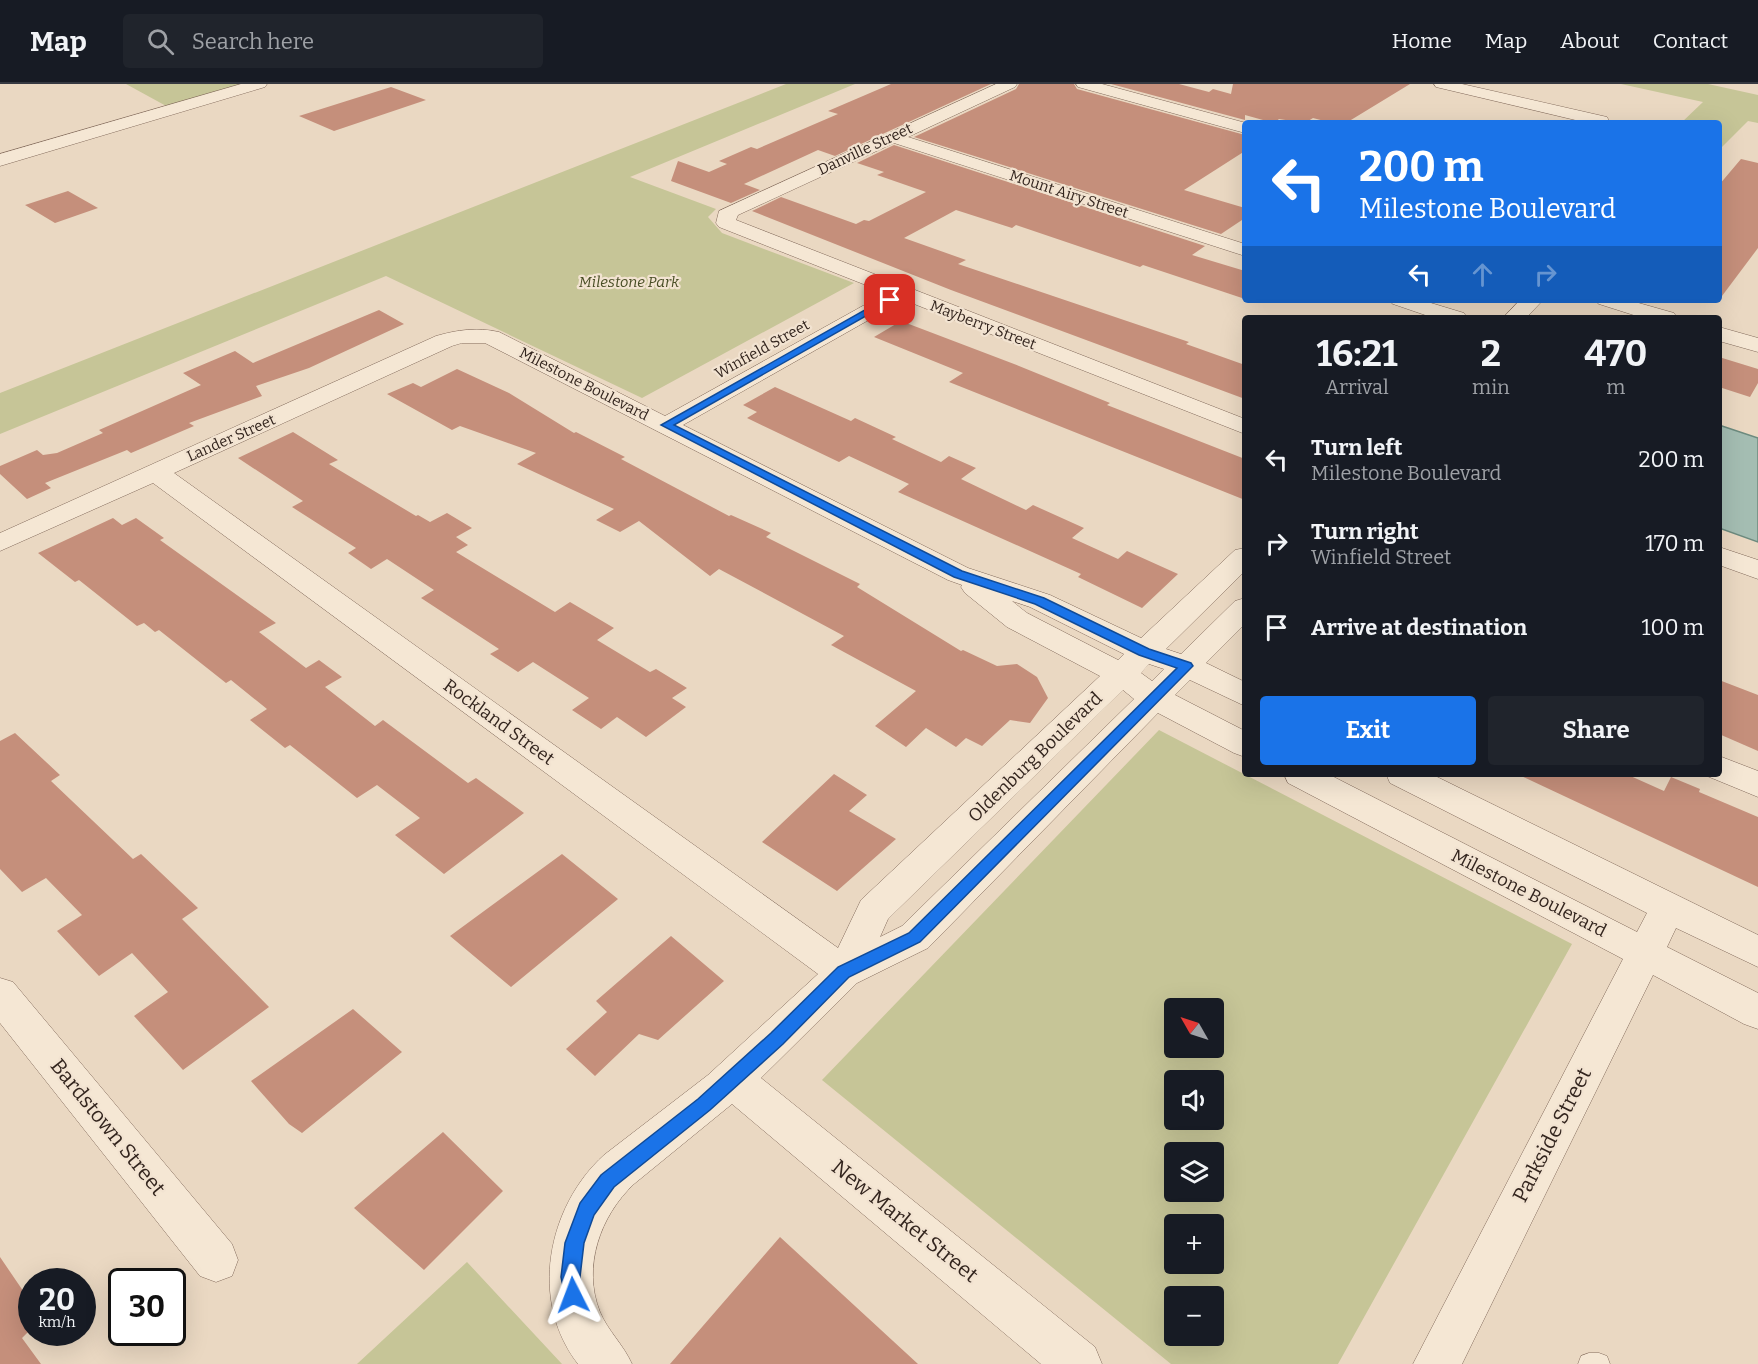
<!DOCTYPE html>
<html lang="en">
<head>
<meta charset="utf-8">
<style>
	:root { --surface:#171b24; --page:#20242c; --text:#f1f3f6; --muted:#9ea1a6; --line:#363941; --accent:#1a73e8 }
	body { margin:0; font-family:Bitter,serif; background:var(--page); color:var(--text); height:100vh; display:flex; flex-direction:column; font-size:22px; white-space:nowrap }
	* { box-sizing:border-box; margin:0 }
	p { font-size:20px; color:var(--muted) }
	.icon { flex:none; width:33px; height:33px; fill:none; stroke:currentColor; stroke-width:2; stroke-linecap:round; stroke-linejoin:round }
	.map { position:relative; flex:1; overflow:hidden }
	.details { position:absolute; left:1242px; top:231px; width:480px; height:462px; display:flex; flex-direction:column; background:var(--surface); border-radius:6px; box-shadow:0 6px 24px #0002 }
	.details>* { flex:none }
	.hud { position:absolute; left:1242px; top:36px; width:480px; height:183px; border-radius:6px; box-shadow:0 6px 24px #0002; background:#1a73e8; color:#fff; overflow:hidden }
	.needle { width:39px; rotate:309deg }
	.fabs { position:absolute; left:1164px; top:914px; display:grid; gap:12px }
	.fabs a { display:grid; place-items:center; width:60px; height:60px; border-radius:6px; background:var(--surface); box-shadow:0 6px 24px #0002; font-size:30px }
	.speed { position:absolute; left:18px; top:1184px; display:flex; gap:12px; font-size:30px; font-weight:700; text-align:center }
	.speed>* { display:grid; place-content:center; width:78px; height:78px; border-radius:50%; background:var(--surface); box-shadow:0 6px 24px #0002; line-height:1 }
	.speed small { font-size:15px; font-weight:400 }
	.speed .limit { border:3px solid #111; border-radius:9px; background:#fff; color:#111 }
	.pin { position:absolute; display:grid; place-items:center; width:51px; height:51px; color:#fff; margin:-26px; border-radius:12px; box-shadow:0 3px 9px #0006 }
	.me { position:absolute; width:66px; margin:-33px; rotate:357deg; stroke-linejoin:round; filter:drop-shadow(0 0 4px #0008) }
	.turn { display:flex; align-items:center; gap:21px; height:126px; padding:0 18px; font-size:27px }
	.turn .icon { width:78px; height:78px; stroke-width:2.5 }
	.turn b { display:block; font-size:42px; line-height:51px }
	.lanes { display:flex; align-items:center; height:57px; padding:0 18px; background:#0003; justify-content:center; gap:30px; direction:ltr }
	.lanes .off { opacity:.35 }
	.eta { display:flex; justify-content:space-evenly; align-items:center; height:102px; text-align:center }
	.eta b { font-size:36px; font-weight:700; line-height:42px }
	.primary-button { display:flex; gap:12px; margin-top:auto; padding:12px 18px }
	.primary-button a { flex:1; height:69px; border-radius:6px; background:var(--accent); color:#fff; font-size:24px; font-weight:700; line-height:69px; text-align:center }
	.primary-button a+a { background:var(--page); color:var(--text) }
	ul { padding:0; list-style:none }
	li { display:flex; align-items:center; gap:18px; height:84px; padding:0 18px }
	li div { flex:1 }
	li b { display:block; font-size:22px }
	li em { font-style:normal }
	header { display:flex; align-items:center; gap:36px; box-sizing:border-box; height:84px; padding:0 30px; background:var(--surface); border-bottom:2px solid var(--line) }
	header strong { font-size:28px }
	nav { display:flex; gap:33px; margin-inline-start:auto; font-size:21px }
	.search { width:420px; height:54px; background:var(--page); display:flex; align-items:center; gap:15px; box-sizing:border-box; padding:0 21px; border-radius:6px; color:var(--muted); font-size:22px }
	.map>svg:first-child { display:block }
	.green { fill:#c6c597; fill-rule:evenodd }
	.water { fill:#a4bdb2; stroke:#6c8a7e; stroke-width:1.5 }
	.building { fill:#c58f7b }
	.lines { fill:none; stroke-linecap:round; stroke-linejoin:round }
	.service-casing { stroke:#826a5b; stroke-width:1 }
	.minor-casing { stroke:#826a5b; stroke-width:1 }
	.tertiary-casing { stroke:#826a5b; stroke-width:1 }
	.service { fill:#f5e7d4; fill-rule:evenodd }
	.minor { fill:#f5e7d4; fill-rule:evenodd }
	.tertiary { fill:#f5e7d4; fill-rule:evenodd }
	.route { fill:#1a73e8; stroke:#114b97; stroke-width:1.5 }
	.labels { text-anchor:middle; stroke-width:4.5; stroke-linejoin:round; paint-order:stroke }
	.far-street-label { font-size:15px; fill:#33251e; stroke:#f2e3d1 }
	.far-park-label { font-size:15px; font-style:italic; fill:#494e26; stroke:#f2e3d1 }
	.street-label { font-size:18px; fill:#33251e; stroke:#f2e3d1 }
	.near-street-label { font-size:21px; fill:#33251e; stroke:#f2e3d1 }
</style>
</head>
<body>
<header>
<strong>Map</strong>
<div class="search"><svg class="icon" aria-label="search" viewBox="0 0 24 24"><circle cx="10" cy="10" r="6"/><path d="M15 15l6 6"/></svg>Search here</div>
<nav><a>Home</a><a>Map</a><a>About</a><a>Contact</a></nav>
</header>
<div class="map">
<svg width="1758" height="1280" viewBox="0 0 1758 1280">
	<rect width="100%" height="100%" fill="#ead8c2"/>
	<path class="green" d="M126,0h112l5,1 -75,22z
		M786,0h69l-225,93 86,32 -8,8 14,16 132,50 -212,115 -256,-122 -386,158v-41z
		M1621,0h87l50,11v28l-10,-2 -29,29v-27h-38l22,-21z
		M1159,646l413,214 -234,420h-167l-349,-284zM1174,924h40v39h-40zM1174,996h40v39h-40zM1174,1068h40v39h-40zM1174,1140h40v39h-40zM1174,1212h40v39h-40z
		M467,1178l95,102h-205z"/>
	<path class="water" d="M1719,341l39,13v104l-39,-14z"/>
	<path class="building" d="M891,0h100l-156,72 -17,-6 -74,34 16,6 -29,13 -60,-22 7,-20 31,11 18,-8 -8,-3 32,-14 6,2 81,-35 -10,-3z
		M1019,0h55l3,5 168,46v16l-61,39 61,18v10l-24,16 -307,-97 102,-48z
		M1111,0h68l30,8 4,-3 18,5 2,-10h177l-64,39h-14l-19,-5 -8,5 -26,-4 -5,4 -29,-8v5z
		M391,3l35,13 -92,31 -35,-15z
		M894,61l311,101 -13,9 53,16v28l-102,-34 -3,2 -124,-42 -4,3 -56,-18 -52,28 62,22 -8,4 231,78 -3,2 59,21v34l-294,-109 -199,-79 29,-14 75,27 8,-4 5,1 57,-29 -49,-17 7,-3 -27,-9z
		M1741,75l17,4v85l-39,52v-115z
		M68,107l30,17 -43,15 -30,-18z
		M379,226l25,14 -95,44 -53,18 6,10 -73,27 5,3 -63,27 -4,-3 -82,33 6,5 -24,11 -27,-25v-8l37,-16 6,5 14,-2 46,-20 -4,-3 102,-45 -18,-12 52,-22 18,12z
		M901,237l118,45 91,37 -3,2 138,54v41l-296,-118 14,-9 -89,-36z
		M1719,273l39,12v14l-8,14 -31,-10z
		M457,285l52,24 65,40 2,-1 49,25 -4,2 108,57 2,-1 40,18 -5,4 94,47 -3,3 104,64 2,-1 34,16 20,-2 20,13 11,21 -18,25 -20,-3 -28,26 -16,-8 -10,9 -30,-19 -20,19 -31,-21 41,-35 -85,-46 13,-9 -125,-67 -9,7 -71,-55 -19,11 -24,-12 18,-11 -97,-45 19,-11 -76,-27 -8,4 -65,-36 26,-11 8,4z
		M775,303l76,34 4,-3 41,19 -4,2 49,23 8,-6 27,12 -15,11 65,31 7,-5 51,23 -12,10 46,21 9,-8 51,23 -36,34 -64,-31 3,-3 -183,-82 11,-8 -60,-28 -10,6 -92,-44 10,-6 -14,-7z
		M293,348l45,28 -9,4 87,52 2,-1 12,7 17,-9 25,15 -16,9 12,8 -12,7 99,60 15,-10 44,26 -17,12 53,32 6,-3 31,19 -15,10 14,9 -40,30 -29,-20 -16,12 -29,-19 17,-12 -56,-36 -15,10 -28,-18 9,-5 -78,-51 13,-8 -47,-31 -16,10 -23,-16 8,-5 -64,-41 11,-6 -65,-43z
		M113,434l9,7 14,-7 28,20 -4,2 116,83 -17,9 47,36 13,-8 23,17 -17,10 50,39 8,-6 85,63 8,-5 48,35 -80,61 -49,-39 25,-17 -43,-33 -20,13 -67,-53 -5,3 -35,-28 17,-11 -36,-29 -5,3 -67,-53 -4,2 -11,-9 -7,3 -58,-46 -4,2 -37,-29z
		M1719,596l39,15v56l-39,-17z
		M15,649l45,42 -9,6 82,78 8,-5 57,54 -16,11 87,88 -86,63 -49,-54 34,-24 -36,-39 -33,23 -42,-45 25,-16 -36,-37 -24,14 -22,-23v-128z
		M834,690l33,21 -18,16 47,28 -59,52 -75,-49z
		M1517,690h109l38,17 7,-14 29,12 -1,3 59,25v70z
		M562,770l56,45 -107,88 -61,-51z
		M671,852l53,45 -66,59 -19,-6 -44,42 -29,-27 41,-37 -11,-11z
		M353,925l49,43 -100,81 -13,-9 -38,-43z
		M443,1048l60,59 -79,79 -70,-62z
		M780,1153l138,127h-248z
		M0,1173l32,47v24l-10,10 19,26h-41z"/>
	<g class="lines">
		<defs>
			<path id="service" d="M1589,1269h10l8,3 3,8h-32l3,-8z"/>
			<path id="minor" d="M996,0h21l-2,3 -107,50 337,107v12l-351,-113 -156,72 -2,5 509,199v15l-341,-134 -221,125 285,143 82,27 91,43 94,-88 10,-2v23l-79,78 15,5 54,-53 10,-3v26l-39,39 39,19v24l-55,-26 -15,15 70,36v26l-11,-4 -76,-40 -230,235 -71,35 -96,95 334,269 7,17h-61l-309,-260 -98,80c-34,32 -52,83 -34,128 8,19 23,32 32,52h-54c-49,-63 -31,-157 26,-209l104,-80 110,-101 -665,-491 -153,68v-18l436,-197c21,-6 41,-9 63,-4l166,84 221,-123 -167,-66 -3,-4 3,-12zM462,259h23l463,237 14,5 -1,2 4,6 42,34 93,49 -239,224 -23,48 -664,-475 278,-127zM1012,517l18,6 94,47 -6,6 -91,-47zM1149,580l15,5 -12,12 -11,-8zM1123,606l11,9 -232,227 -22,11 8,-18z
				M1076,0h26l144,39 -1,10 -167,-46z
				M1434,0h28l145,33 2,4 -1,2h-20l-152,-36z
				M1389,216h32l43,13 3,5h-33l-41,-14z
				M1520,216h23l-17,18h-23z
				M1595,216h33l46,13 3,5h-34l-44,-14z
				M1719,243l39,11v14l-39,-11z
				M1719,463l39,13v19l-39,-14z
				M1719,672l39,15v26l-51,-21 -1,-2h13z
				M1284,690h44l309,158 10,-19 -257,-130 -4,-9h45l327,161v32l-82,-39 -9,19 91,46v36l-14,-5 -91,-49 -191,389h-49l210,-405 -335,-176z
				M0,894l13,4 219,262 6,16 -6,16 -16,6 -16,-6 -200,-253z"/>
			<path id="tertiary" d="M241,0h26l-2,3 -265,79v-12z"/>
		</defs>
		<use href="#service" class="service-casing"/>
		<use href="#minor" class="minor-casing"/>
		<use href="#tertiary" class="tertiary-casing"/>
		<use href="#service" class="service"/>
		<use href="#minor" class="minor"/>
		<use href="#tertiary" class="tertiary"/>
	</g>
	<path class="route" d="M886,214l8,2 -220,125 288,146 82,27 105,51 42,14 2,3 -273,276 -71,35 -66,67 -73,66 -96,77 -20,28 -10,28 -4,34 3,18 -3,7 -7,3 -7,-3 -5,-25 4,-34 15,-40 21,-28 97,-76 73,-66 67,-66 71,-34 268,-265 -38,-13 -104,-51 -81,-27 -293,-152z"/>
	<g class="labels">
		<g class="far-street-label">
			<text transform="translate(865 65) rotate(-25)" y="5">Danville Street</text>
			<text transform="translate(1069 110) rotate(18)" y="5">Mount Airy Street</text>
			<text transform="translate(983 241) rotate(21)" y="5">Mayberry Street</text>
			<text transform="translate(762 265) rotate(-29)" y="5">Winfield Street</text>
			<text transform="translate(584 300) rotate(27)" y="5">Milestone Boulevard</text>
			<text transform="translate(231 354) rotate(-24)" y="5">Lander Street</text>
		</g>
		<g class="far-park-label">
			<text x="629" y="203">Milestone Park</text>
		</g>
		<g class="street-label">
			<text transform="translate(499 638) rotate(36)" y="6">Rockland Street</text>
			<text transform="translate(1035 673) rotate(-44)" y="6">Oldenburg Boulevard</text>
			<text transform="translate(1529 809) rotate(27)" y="6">Milestone Boulevard</text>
		</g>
		<g class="near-street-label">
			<text transform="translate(108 1043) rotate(51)" y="7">Bardstown Street</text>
			<text transform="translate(1552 1051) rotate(-63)" y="7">Parkside Street</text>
			<text transform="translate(905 1137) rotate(39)" y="7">New Market Street</text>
		</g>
	</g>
</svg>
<div class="fabs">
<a><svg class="needle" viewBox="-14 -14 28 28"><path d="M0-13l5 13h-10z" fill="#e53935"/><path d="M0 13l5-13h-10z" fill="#9ea1a6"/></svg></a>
<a><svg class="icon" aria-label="sound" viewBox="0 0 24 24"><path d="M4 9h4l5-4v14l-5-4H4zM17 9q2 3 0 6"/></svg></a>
<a><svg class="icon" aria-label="layers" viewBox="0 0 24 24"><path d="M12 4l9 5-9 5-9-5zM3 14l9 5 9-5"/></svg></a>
<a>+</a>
<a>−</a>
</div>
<div class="speed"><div>20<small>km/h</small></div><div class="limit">30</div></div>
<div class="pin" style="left:890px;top:216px;background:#d93025"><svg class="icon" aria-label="arrive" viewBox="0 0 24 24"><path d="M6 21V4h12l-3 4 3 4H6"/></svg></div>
<svg class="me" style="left:573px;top:1211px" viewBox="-20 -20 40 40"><path d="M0-17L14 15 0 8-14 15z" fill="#1a73e8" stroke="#fff" stroke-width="4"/></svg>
<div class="hud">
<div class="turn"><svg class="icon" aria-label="left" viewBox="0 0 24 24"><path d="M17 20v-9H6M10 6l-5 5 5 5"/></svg><div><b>200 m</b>Milestone Boulevard</div></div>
<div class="lanes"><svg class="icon" aria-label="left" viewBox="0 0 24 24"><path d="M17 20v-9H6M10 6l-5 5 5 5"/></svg><svg class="icon off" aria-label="ahead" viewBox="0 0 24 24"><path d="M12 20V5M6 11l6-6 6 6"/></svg><svg class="icon off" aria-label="right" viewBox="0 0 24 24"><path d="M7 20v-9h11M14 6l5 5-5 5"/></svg></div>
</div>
<section class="details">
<div class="eta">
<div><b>16:21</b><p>Arrival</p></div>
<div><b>2</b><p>min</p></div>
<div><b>470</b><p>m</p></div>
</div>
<ul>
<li><svg class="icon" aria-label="left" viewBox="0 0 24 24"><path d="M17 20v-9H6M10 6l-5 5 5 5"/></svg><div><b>Turn left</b><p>Milestone Boulevard</p></div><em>200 m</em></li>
<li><svg class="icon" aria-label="right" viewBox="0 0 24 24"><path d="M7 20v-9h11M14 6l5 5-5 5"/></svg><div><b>Turn right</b><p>Winfield Street</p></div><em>170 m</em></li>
<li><svg class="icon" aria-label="arrive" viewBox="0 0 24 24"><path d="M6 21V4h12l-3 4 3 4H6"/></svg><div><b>Arrive at destination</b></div><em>100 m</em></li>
</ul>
<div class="primary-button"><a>Exit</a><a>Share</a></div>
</section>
</div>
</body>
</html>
